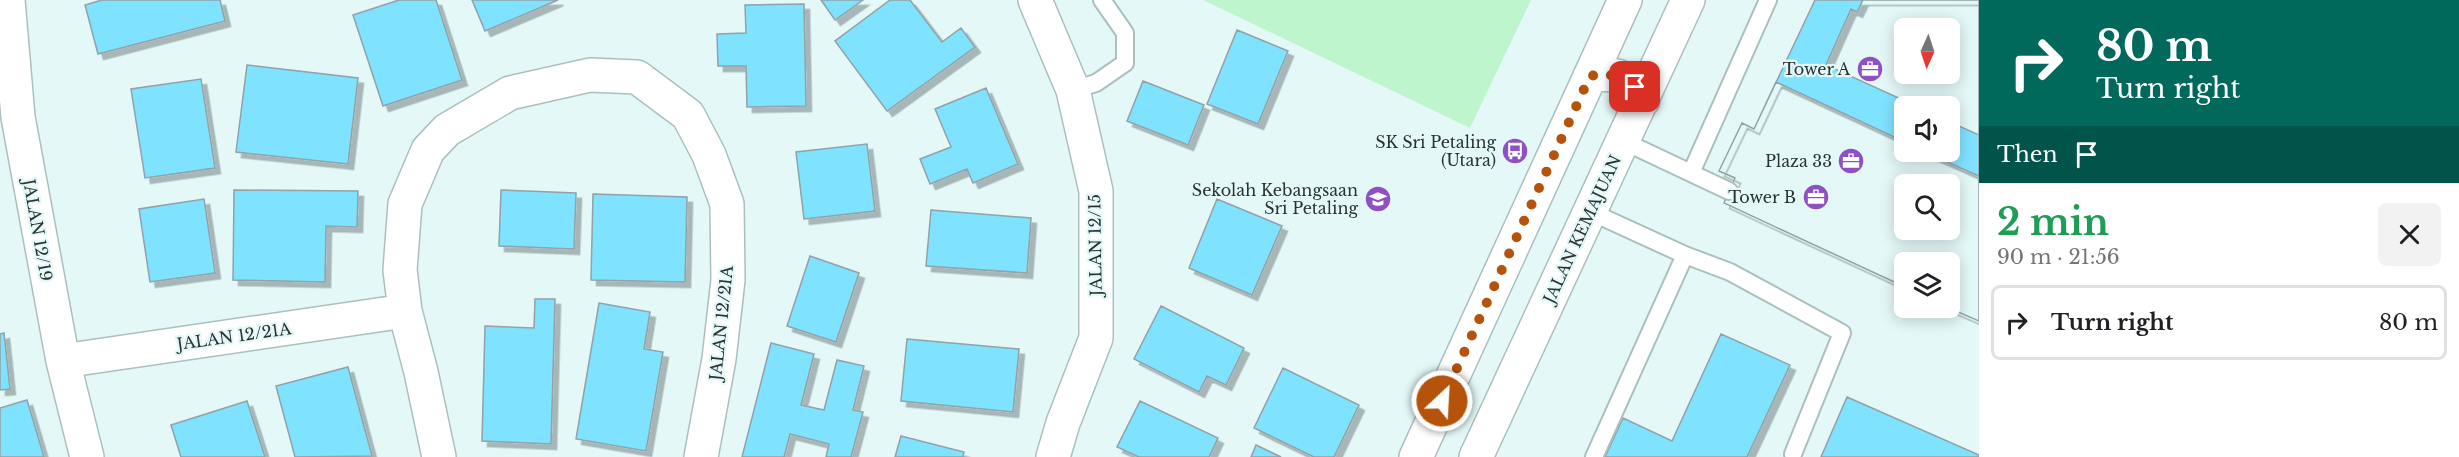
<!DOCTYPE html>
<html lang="en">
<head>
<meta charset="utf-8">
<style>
	:root { --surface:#fff; --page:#f2f2f2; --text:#202124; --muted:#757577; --line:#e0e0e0 }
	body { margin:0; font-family:"Libre Baskerville",serif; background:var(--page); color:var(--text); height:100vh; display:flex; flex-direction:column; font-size:22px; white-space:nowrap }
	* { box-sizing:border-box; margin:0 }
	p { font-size:20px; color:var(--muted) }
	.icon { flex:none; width:33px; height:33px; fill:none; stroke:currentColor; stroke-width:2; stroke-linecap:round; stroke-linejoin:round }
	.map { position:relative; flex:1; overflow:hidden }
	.sheet { display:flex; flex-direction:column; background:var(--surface); width:480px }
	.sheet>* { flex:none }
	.banner { background:#00695c; color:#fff; overflow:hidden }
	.needle { width:39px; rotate:183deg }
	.tools { position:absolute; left:1894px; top:18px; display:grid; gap:12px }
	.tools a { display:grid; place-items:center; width:66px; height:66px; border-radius:9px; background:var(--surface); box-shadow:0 3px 15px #0003; font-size:30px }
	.pin { position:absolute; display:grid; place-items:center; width:51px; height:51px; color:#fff; margin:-26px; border-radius:12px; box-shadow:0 3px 9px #0006 }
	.me { position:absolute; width:66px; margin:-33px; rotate:25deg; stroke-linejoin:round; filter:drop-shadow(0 0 4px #0008) }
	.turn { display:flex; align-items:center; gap:21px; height:126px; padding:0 18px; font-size:27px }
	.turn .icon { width:78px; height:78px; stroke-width:2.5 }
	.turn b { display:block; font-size:42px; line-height:51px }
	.then { display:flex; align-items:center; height:57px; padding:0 18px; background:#0003; gap:12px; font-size:22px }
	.round { display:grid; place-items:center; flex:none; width:63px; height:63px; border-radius:9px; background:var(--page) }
	.headline { display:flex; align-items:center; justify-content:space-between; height:102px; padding:0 18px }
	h1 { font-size:36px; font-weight:800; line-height:45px; color:#1e9e55 }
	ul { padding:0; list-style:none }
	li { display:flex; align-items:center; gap:18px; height:75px; margin:0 12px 9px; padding:0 6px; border:3px solid var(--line); border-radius:9px }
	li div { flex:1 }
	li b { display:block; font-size:22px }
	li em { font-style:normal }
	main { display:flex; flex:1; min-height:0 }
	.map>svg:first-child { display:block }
	.green { fill:#bef5cd }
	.building { fill:#7fe2ff; stroke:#91a2a8; stroke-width:1.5; fill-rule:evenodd; filter:url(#shadow) }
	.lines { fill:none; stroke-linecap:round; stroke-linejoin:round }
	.lane-casing { stroke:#acbfbf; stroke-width:20 }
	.street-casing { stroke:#acbfbf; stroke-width:36 }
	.secondary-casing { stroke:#acbfbf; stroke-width:36 }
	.lane { stroke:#fff; stroke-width:16 }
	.street { stroke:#fff; stroke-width:33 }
	.secondary { stroke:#fff; stroke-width:33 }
	.route { stroke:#b45309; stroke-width:10; stroke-dasharray:0 18 }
	.labels { text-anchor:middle; stroke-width:4.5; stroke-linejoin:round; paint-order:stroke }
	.poi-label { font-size:16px; fill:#2a3232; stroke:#e4f8f8; text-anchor:end }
	.street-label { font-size:16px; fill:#2a3232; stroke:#e4f8f8 }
</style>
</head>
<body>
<main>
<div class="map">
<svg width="1979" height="457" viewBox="0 0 1979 457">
	<defs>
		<filter id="shadow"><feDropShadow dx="5.5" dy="5.5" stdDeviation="0" flood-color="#0004"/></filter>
	</defs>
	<rect width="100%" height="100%" fill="#e4f8f8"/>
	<path class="green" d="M1203,0h328l-61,128z"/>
	<path class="building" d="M102,0h118l5,21 -127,33 -13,-49z
		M399,0h37l26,80 -79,26 -30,-91z
		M472,0h86l-73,31z
		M821,0h42l-28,20z
		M890,0h20l32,42 19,-14 14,19 -88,64 -52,-70z
		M1815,0h164v321l-30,-13 1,-46h-45v25l-181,-84 11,-25 -16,-7 23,-48 12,6zM1905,28h45v46h-45zM1905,106h45v46h-45zM1905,184h45v46h-45z
		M1863,0h116v135l-29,-13v-16h-34l-90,-41 25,-56 6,3zM1905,28h45v46h-45z
		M804,4l2,102 -59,1 -1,-41h-28l-1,-32 29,-1 -1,-28z
		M1237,30l51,21 -30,73 -51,-20z
		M247,65l111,13 -10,86 -112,-12z
		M201,79l14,89 -70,10 -14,-89z
		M1143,81l61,24 -16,40 -61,-24z
		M1776,82l129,60v10h20l54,24v145l-30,-13 1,-46h-45v25l-181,-84 11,-25 -16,-7 23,-48 12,6zM1905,184h45v46h-45z
		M986,88l32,76 -45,19 -6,-14 -37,15 -10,-25 31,-12 -16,-38z
		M867,144l8,67 -71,8 -8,-67z
		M234,190l124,1 -1,36 -31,-1 -1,56 -92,-2z
		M501,190l75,3 -2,56 -75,-3z
		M593,194l94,3 -2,85 -94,-2z
		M204,199l11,74 -65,9 -11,-73z
		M1217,199l65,27 -30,69 -63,-27z
		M931,210l100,8 -4,55 -101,-7z
		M810,256l49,17 -23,69 -49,-16z
		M535,299h20l-4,145 -69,-3 3,-115 49,2z
		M599,303l51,9 -6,37 19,3 -17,99 -70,-12z
		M1161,306l83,42 -18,37 -19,-9 -8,16 -65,-33z
		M4,333l6,56 -10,1v-56z
		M1721,334l69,31 -43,92h-142l18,-39 49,23z
		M907,339l112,10 -6,63 -112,-11z
		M771,343l43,11 -13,51 23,5 13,-50 27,6 -11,44 10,2 -12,45h-25l3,-13 -39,-10 -6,23h-42z
		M348,367l24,89 -77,1 -19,-71z
		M1283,368l76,37 -25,52h-20l-60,-29z
		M1847,397l132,58v2h-158z
		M27,400l17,57h-44v-49z
		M247,401l18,56h-84l-10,-32z
		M1140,401l78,37 -9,19h-70l-22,-10z
		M901,436l63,16 -1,5h-68z
		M1256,445l25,12h-30z"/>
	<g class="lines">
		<defs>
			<path id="lane" d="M1073,90l23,-7 29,-20v-30l-23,-33
				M1623,141l106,50
				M1691,173l77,-173
				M1591,212l94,43 45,17 112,61 -49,121
				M1594,457l91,-202"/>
			<path id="street" d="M8,0l10,117 45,244 24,96
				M1035,0l38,90 23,101v147l-33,85 -10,34
				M405,311l-5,-41 5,-66 23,-54 19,-20 63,-37 80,-18 47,2 51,38 21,40 18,49 1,76 -9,79 -18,98
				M63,361l342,-50 16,61 18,85"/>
			<path id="secondary" d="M1590,76c27,-5 39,1 53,24
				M1416,457l209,-457
				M1476,457l212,-457"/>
		</defs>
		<use href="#lane" class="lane-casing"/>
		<use href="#street" class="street-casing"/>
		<use href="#secondary" class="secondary-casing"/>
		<use href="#lane" class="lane"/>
		<use href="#street" class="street"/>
		<use href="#secondary" class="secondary"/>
	</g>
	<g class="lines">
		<path class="route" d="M1442,401l148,-325c19,-3 30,-1 45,11"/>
	</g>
	<defs>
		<symbol id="office-disc" viewBox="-11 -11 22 22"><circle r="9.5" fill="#8f50c6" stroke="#e4f8f8"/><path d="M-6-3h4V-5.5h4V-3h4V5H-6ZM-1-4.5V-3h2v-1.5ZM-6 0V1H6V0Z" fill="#fff"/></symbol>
		<symbol id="bus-disc" viewBox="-11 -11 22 22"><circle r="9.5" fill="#8f50c6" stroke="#e4f8f8"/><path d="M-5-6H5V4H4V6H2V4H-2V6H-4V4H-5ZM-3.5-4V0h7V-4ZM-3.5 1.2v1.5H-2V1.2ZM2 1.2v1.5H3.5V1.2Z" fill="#fff"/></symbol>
		<symbol id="school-disc" viewBox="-11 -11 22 22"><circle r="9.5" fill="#8f50c6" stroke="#e4f8f8"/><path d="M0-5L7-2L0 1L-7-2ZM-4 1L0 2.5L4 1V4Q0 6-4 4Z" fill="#fff"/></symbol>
	</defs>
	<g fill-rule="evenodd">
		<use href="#office-disc" x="1855" y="54" width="30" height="30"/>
		<use href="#bus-disc" x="1500" y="136" width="30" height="30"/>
		<use href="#office-disc" x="1836" y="146" width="30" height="30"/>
		<use href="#office-disc" x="1801" y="182" width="30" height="30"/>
		<use href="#school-disc" x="1363" y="184" width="30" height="30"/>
	</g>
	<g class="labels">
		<g class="poi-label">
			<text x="1850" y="75">Tower A</text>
			<text x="1496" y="148">SK Sri Petaling<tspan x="1496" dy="18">(Utara)</tspan></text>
			<text x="1832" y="167">Plaza 33</text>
			<text x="1358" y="196">Sekolah Kebangsaan<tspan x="1358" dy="18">Sri Petaling</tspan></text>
			<text x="1796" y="203">Tower B</text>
		</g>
		<g class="street-label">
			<text transform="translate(1582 229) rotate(-65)" y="6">JALAN KEMAJUAN</text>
			<text transform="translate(38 230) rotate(80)" y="6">JALAN 12/19</text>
			<text transform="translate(1095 245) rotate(-91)" y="6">JALAN 12/15</text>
			<text transform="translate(721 323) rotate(-84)" y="6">JALAN 12/21A</text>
			<text transform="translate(234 336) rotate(-8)" y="6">JALAN 12/21A</text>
		</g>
	</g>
</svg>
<div class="tools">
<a><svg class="needle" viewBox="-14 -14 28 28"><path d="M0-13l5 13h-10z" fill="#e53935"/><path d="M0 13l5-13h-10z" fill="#757577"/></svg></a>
<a><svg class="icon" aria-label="sound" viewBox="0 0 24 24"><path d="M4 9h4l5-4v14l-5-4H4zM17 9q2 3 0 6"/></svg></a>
<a><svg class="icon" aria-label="search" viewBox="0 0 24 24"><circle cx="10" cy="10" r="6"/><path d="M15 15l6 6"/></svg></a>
<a><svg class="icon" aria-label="layers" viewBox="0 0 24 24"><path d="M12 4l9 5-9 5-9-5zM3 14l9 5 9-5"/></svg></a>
</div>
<div class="pin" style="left:1635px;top:87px;background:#d93025"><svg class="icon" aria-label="arrive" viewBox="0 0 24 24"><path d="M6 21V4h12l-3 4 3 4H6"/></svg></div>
<svg class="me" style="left:1442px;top:401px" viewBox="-20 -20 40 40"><circle r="17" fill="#b45309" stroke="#fff" stroke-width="3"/><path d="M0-11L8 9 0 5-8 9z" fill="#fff"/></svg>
</div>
<section class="sheet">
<div class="banner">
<div class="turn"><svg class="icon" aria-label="right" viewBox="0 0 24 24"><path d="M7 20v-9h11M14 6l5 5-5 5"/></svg><div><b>80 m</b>Turn right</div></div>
<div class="then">Then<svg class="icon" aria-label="arrive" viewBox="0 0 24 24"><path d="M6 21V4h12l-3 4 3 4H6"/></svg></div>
</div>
<div class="headline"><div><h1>2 min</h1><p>90 m · 21:56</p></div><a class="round"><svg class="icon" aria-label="close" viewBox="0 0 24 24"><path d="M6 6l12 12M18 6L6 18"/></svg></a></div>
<ul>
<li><svg class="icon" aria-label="right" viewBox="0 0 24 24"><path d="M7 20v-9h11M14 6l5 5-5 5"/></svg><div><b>Turn right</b></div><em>80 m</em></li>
</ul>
</section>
</main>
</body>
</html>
